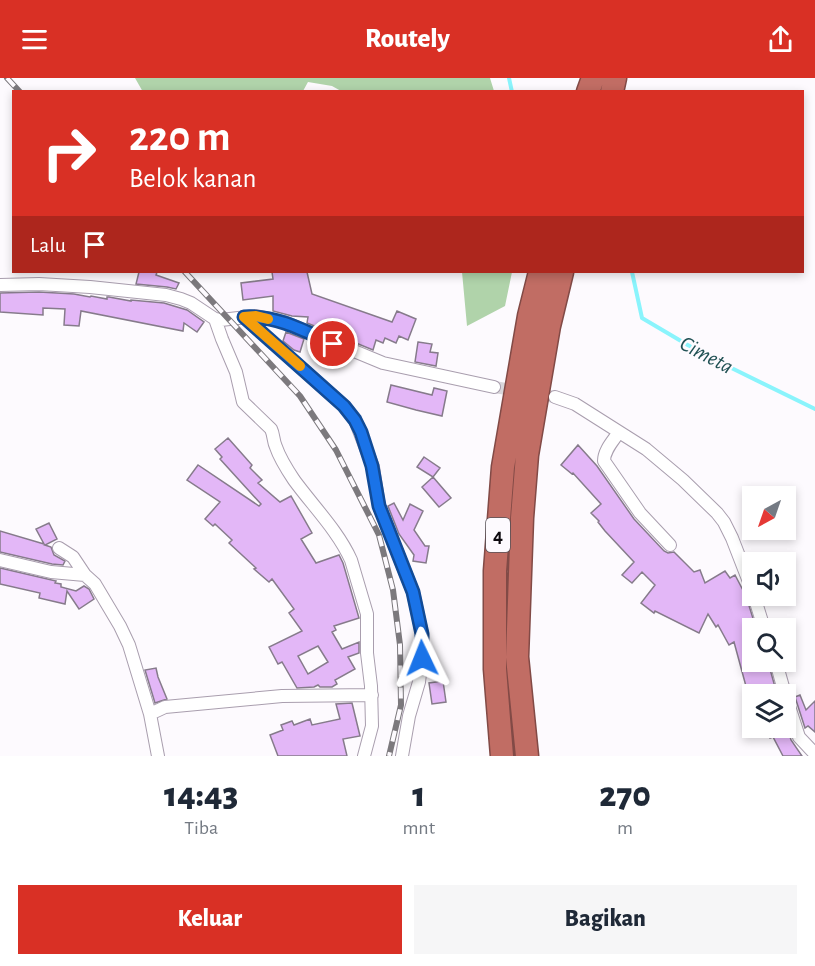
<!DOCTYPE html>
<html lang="id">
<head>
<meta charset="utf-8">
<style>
	:root { --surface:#fff; --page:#f6f6f7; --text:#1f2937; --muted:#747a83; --accent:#d93025 }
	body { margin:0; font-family:"Alegreya Sans",sans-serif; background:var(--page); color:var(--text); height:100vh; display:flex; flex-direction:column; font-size:22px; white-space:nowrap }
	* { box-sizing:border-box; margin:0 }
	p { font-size:20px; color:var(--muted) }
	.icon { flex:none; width:33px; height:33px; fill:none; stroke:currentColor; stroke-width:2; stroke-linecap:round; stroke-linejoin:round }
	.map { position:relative; height:678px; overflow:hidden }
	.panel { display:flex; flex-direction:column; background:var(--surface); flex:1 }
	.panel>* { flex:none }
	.top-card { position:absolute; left:12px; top:12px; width:792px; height:183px; border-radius:0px; box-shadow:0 3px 9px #0003; background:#d93025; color:#fff; overflow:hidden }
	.needle { width:39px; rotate:220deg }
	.controls { position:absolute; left:742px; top:408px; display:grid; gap:12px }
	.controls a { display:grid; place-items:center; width:54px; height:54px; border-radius:0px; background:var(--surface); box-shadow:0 3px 9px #0003; font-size:30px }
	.pin { position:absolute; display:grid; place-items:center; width:51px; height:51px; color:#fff; margin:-26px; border:3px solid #fff; border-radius:50%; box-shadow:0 2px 6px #0007 }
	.me { position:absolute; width:66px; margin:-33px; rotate:358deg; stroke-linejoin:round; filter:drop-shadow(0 0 4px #0008) }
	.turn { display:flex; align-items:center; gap:21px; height:126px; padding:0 18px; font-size:27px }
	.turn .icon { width:78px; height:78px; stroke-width:2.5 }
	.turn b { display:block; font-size:42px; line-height:51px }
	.then { display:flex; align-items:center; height:57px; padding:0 18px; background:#0003; gap:12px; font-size:22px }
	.eta { display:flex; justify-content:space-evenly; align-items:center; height:102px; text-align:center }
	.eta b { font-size:36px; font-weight:800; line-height:42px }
	.action { display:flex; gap:12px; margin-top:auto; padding:12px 18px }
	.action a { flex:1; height:69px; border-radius:0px; background:var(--accent); color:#fff; font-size:24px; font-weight:800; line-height:69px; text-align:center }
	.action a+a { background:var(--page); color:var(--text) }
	header { display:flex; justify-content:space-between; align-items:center; height:78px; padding:0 18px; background:var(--accent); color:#fff; font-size:27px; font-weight:800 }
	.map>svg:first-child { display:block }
	.green { fill:#b0d3aa }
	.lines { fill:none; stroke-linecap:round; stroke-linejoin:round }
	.stream { stroke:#8af4fc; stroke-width:4 }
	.building { fill:#e3b7f7; stroke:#867b8b; stroke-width:1.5; fill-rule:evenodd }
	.street-tunnel { stroke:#d9d6da; stroke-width:12; stroke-dasharray:12 6; stroke-linecap:butt }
	.street-casing { stroke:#a99eae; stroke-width:14 }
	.highway-casing { stroke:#824a46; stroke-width:25 }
	.street { stroke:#fff; stroke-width:12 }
	.highway { stroke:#c16d64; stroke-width:22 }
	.rail-casing { stroke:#7c797d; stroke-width:6 }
	.rail { stroke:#fdfafe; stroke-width:4; stroke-dasharray:11; stroke-linecap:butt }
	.route-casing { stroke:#114b97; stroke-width:15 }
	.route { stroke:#1a73e8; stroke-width:10 }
	.slow { stroke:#f59e0b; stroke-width:10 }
	.labels { text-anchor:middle; stroke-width:4.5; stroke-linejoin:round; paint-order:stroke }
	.shield { fill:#fdfafe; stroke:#565257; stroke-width:1.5 }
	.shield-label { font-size:20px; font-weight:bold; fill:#0e0a0f }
	.water-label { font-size:22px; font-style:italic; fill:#215154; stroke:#fdfafe }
</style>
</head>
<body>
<header><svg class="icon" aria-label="menu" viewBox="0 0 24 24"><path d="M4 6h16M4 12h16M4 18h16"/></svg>Routely<svg class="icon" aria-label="share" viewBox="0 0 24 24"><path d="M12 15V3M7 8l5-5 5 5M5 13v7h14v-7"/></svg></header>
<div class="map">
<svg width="815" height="678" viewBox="0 0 815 678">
	<rect width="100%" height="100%" fill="#fdfafe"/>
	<path class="green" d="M135,0h355l4,13h-153l-9,-5 -24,-4 -5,9 -160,1z
		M462,194h50l-7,34 -38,20z"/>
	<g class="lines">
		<path class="stream" d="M509,0l3,14
			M632,194l10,46 61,36 112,55"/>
	</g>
	<path class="building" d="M139,194h18l-1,3 23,8 -3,6 -9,-2 -31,-3z
		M272,194h35l5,22 80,28 5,-11 19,8 -8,21 -9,-4 -3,7 -11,-5 -2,5 -7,-3 -3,10 -66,-27 1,-6 -16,-1 -19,-5v-15l-30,4 -2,-17 32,-4z
		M39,214l35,2 16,3 1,-1 16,3v-2h2l22,4v-1l33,3 23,7 17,12 -7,10 -13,-9 -1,8 -102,-20 -2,15 -15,-1 1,-16 -22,-1v7l-43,-3v-19z
		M286,254l18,7 -4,13 -6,-2 -11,-9z
		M418,264l14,2 -2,8 8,1 -2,13 -21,-4z
		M391,307l41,10 2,-7 13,3 -5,25 -26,-6 -29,-8z
		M228,360l24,27 -2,3 12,12 -4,3 22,19 11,-6 21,37 -11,6 15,24 23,-8 4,8 16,55 -25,8 2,4 -4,2 10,17 17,-7v11l-11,4 7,12 -20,11 2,4 -5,3h-12l-2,-2 -4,2 -17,1 -15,-26 -4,2 -9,-17 33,-16 -13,-18 5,-4 -22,-30 -3,3 -15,-13 2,-1 -27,-25 3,-3 -17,-16 -2,2 -8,-7 15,-17 -33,-22 11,-15 61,41 2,-2 -41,-45 2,-2 -7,-8zM318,568l10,16 -20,12 -10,-18z
		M578,367l19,21 37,53 30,32 4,2 6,-1 20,20 6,-2 5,13 20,-12 5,7 5,-3 11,21 10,32h-3v34h15l9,32h-24v7h-3l-16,-59 -5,3 -11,-20 -2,2 -8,-13 -9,19 -44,-22 -1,2 -13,-10 14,-18 -13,-13 -10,11 -10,-8 12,-13 -29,-31 -7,-9 1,-1 -8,-8 10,-9 -28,-31 -1,1 -11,-9z
		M424,379l16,11 -7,9 -16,-10z
		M433,399l18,21 -12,9 -17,-20z
		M394,425l9,17 7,-16 13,7 -9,19 11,16h4l-3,17 -13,-2 1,-6 -15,-21 -11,-28z
		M49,445l8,16 -12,6 6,2 3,8 11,6 -2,4 -11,-1 -52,-12v-21l44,13 -8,-15z
		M0,490l56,13 -1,2 6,1v3l15,4 8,-5 5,3 5,10 -15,10 -12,-18 -2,13 -26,-6 1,-5 -40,-9z
		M156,590l2,9 9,22 -12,4 -10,-33z
		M443,603l3,21 -14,2 -3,-21z
		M800,617l6,15 9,-9v31l-7,-6 -3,2 -10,-31z
		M352,625l8,33 -17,3 4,17h-69l-8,-21 13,-5 -2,-5 11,-4 2,4 16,-6 2,6 28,-6 -4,-15z
		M786,646l5,16 11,16h-19l-10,-19 -3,1 -5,-10h21z"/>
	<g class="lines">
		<path class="street-tunnel" d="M494,309l61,10"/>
		<defs>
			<path id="street" d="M0,207l39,-1 51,3 76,8 15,4 10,4 24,16 6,1 35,-4 28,6 99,41 111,24
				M244,239l100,89 11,14 18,47 6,39 34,86 9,42v24l-3,24 -10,34 -7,40
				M215,241l7,20 14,33 7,30 28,27c3,6 2,12 5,18 3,9 12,24 18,33 19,26 44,51 57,80l16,54v39l4,33 1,40 -8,30
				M555,319l20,7 71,45 37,31 34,33 7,9 8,16 21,54
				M619,354c-6,9 -15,18 -15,29l36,52 30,32
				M59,470l14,9 12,18
				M0,482l51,12 34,3 10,9 25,42 9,19 21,69 8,42
				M754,518l10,32
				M776,584l9,32
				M786,619l13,40 16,17
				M150,636l15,-7 117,-11 90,-1"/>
			<path id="highway" d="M588,14l5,-14
				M612,14l3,-14
				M502,678l-7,-87v-98l8,-104 26,-151 11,-44
				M527,678l-10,-99 5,-139 5,-63 22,-129 13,-54"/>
		</defs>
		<use href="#street" class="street-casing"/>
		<use href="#highway" class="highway-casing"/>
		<use href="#street" class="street"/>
		<use href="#highway" class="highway"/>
		<defs>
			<path id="rail" d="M7,0l13,14
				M185,194l115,124 36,54 43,85 14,55 7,55 1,60 -12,51"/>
		</defs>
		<use href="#rail" class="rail-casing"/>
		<use href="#rail" class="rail"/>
	</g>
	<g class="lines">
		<defs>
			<path id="route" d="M333,266c-28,-13 -57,-29 -89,-27l100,89 11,14 6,12 11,34 7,40 34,86 9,42v24"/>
		</defs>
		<use href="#route" class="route-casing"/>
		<use href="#route" class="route"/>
		<path class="slow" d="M268,241l-12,-3 -12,1 56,49"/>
	</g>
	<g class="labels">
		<rect class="shield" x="486" y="440" width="24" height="34" rx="4.5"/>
		<g class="shield-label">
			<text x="498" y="464">4</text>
		</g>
		<g class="water-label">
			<text transform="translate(707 276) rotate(28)" y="8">Cimeta</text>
		</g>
	</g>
</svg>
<div class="controls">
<a><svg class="needle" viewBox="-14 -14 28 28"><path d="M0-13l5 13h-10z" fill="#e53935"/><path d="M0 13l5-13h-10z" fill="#747a83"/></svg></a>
<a><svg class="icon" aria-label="sound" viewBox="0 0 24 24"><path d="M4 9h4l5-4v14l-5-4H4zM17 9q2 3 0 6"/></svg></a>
<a><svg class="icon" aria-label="search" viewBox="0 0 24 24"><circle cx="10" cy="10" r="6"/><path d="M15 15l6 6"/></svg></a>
<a><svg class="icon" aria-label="layers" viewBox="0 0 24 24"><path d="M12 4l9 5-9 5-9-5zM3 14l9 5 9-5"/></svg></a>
</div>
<div class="pin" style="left:333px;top:266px;background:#d93025"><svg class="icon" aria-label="arrive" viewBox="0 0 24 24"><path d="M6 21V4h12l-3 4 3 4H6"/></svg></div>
<svg class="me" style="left:422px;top:580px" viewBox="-20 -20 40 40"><path d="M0-17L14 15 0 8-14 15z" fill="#1a73e8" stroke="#fff" stroke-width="4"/></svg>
<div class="top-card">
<div class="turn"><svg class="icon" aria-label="right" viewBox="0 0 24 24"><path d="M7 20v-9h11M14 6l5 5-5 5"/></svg><div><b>220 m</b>Belok kanan</div></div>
<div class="then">Lalu<svg class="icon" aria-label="arrive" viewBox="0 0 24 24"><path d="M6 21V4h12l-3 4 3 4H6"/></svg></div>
</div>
</div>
<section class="panel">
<div class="eta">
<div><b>14:43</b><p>Tiba</p></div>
<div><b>1</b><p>mnt</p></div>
<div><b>270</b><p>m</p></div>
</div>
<div class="action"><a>Keluar</a><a>Bagikan</a></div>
</section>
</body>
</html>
